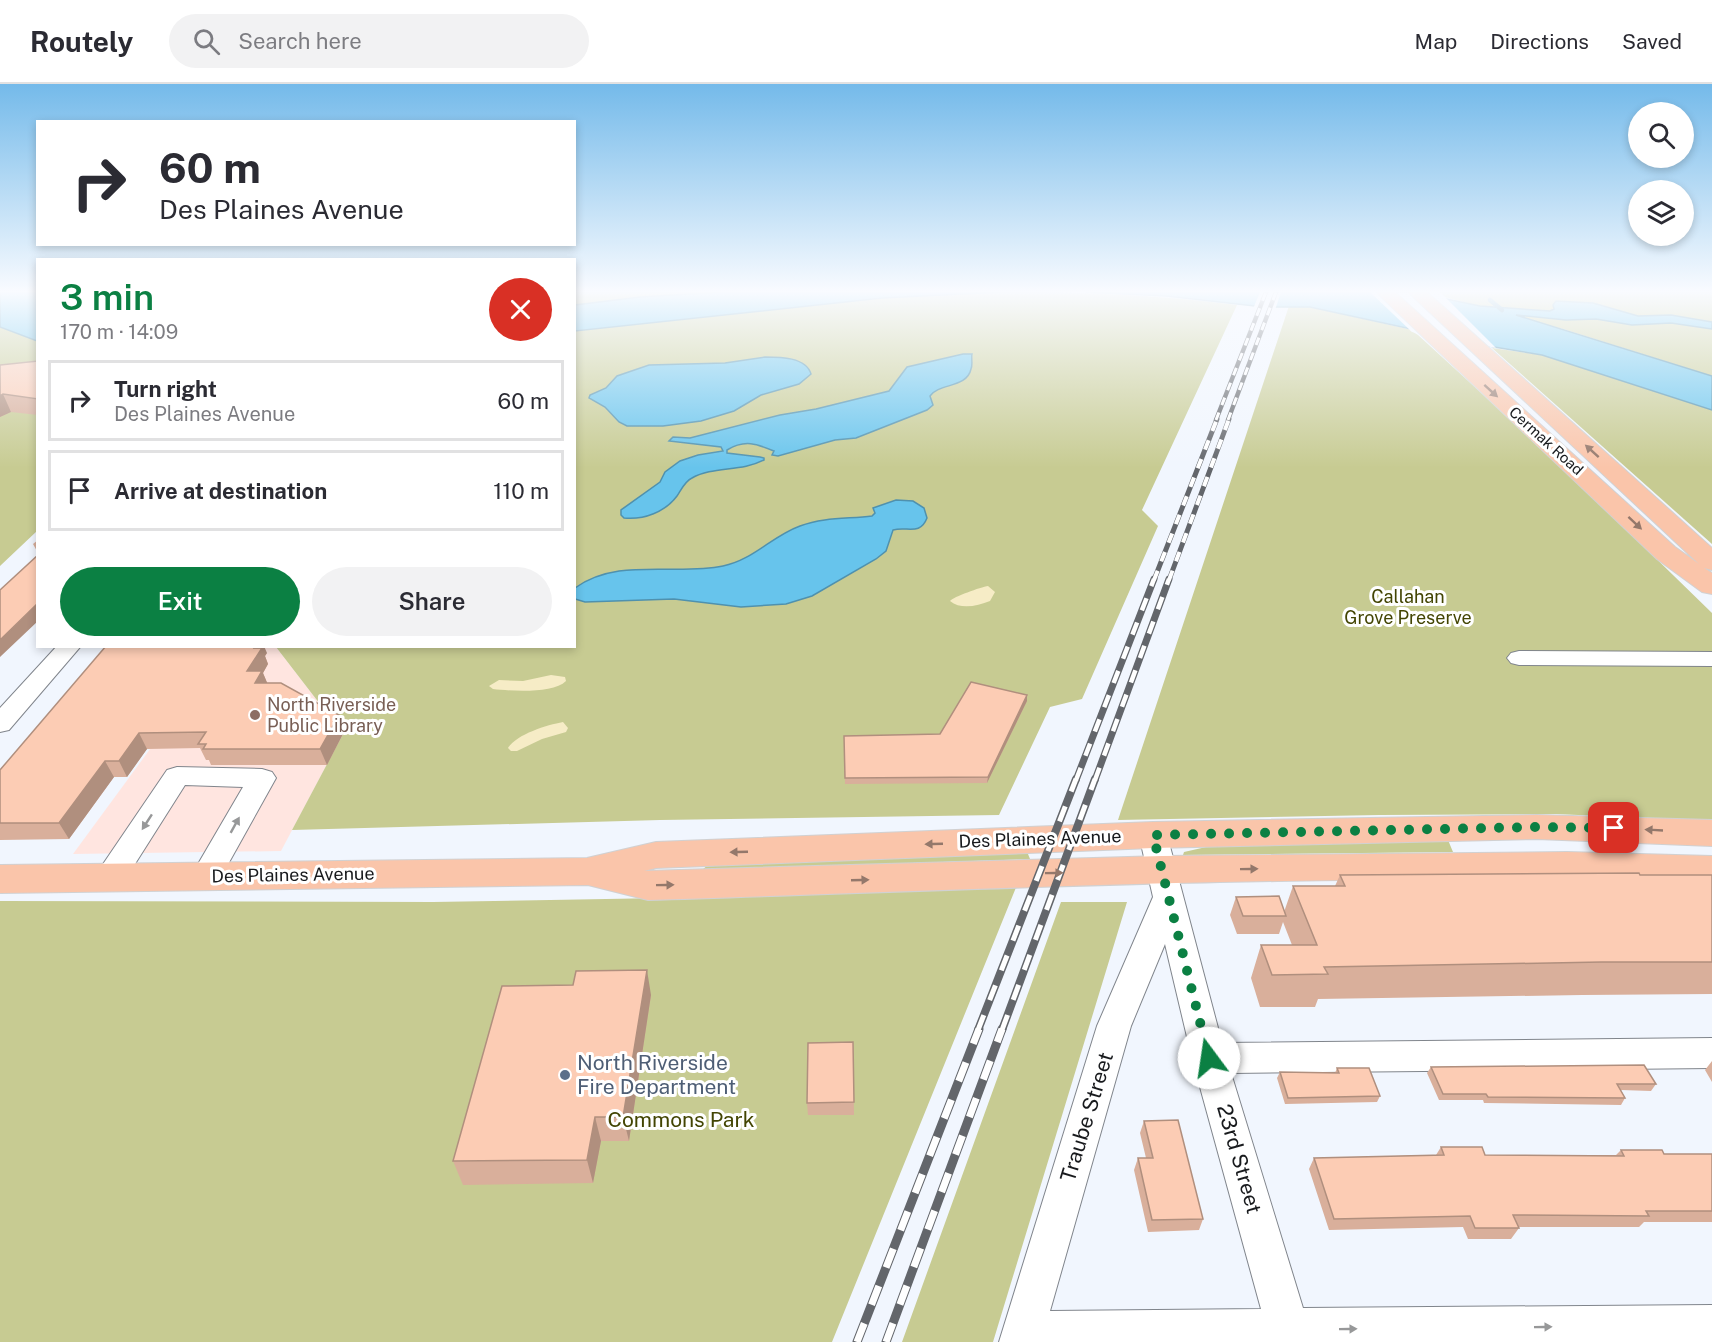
<!DOCTYPE html>
<html lang="en">
<head>
<meta charset="utf-8">
<style>
	:root { --surface:#fff; --page:#f2f2f3; --text:#2b2b33; --muted:#7c7c81; --line:#e1e1e2; --accent:#0b8043 }
	body { margin:0; font-family:"Public Sans",sans-serif; background:var(--page); color:var(--text); height:100vh; display:flex; flex-direction:column; font-size:22px; white-space:nowrap }
	* { box-sizing:border-box; margin:0 }
	p { font-size:20px; color:var(--muted) }
	.icon { flex:none; width:33px; height:33px; fill:none; stroke:currentColor; stroke-width:2; stroke-linecap:round; stroke-linejoin:round }
	.map { position:relative; flex:1; overflow:hidden }
	.details { position:absolute; left:36px; top:174px; width:540px; height:390px; display:flex; flex-direction:column; background:var(--surface); border-radius:0px; box-shadow:0 3px 9px #0003 }
	.details>* { flex:none }
	.banner { position:absolute; left:36px; top:36px; width:540px; height:126px; border-radius:0px; box-shadow:0 3px 9px #0003; background:#fff; color:var(--text); overflow:hidden }
	.buttons { position:absolute; left:1628px; top:18px; display:grid; gap:12px }
	.buttons a { display:grid; place-items:center; width:66px; height:66px; border-radius:50%; background:var(--surface); box-shadow:0 3px 9px #0003; font-size:30px }
	.pin { position:absolute; display:grid; place-items:center; width:51px; height:51px; color:#fff; margin:-26px; border-radius:12px; box-shadow:0 3px 9px #0006 }
	.me { position:absolute; width:66px; margin:-33px; rotate:346deg; stroke-linejoin:round; filter:drop-shadow(0 0 4px #0008) }
	.turn { display:flex; align-items:center; gap:21px; height:126px; padding:0 24px; font-size:27px }
	.turn .icon { width:78px; height:78px; stroke-width:2.5 }
	.turn b { display:block; font-size:42px; line-height:51px }
	.round { display:grid; place-items:center; flex:none; width:63px; height:63px; border-radius:32px; background:var(--page) }
	.overview { display:flex; align-items:center; justify-content:space-between; height:102px; padding:0 24px }
	h1 { font-size:36px; font-weight:600; line-height:45px; color:var(--accent) }
	.primary-button { display:flex; gap:12px; margin-top:auto; padding:12px 24px }
	.primary-button a { flex:1; height:69px; border-radius:36px; background:var(--accent); color:#fff; font-size:24px; font-weight:600; line-height:69px; text-align:center }
	.primary-button a+a { background:var(--page); color:var(--text) }
	ul { padding:0; list-style:none }
	li { display:flex; align-items:center; gap:18px; height:81px; margin:0 12px 9px; padding:0 12px; border:3px solid var(--line); border-radius:0px }
	li div { flex:1 }
	li b { display:block; font-size:22px }
	li em { font-style:normal }
	header { display:flex; align-items:center; gap:36px; box-sizing:border-box; height:84px; padding:0 30px; background:var(--surface); border-bottom:2px solid var(--line) }
	header strong { font-size:28px }
	nav { display:flex; gap:33px; margin-inline-start:auto; font-size:21px }
	.search { width:420px; height:54px; background:var(--page); display:flex; align-items:center; gap:15px; box-sizing:border-box; padding:0 21px; border-radius:33px; color:var(--muted); font-size:22px }
	.map>svg:first-child { display:block }
	.commercial { fill:#ffe5e0 }
	.green { fill:#c7cb92 }
	.sand { fill:#f6ecc6 }
	.water { fill:#67c4ec; stroke:#4f91ae; stroke-width:1.5 }
	.pier { fill:#f1f6fe }
	.lines { fill:none; stroke-linecap:round; stroke-linejoin:round }
	.stream { stroke:#4f91ae; stroke-width:4.5 }
	.minor-casing { stroke:#80858c; stroke-width:2 }
	.major-casing { stroke:#d1d1d2; stroke-width:2 }
	.minor { fill:#fff; fill-rule:evenodd }
	.major { fill:#fac5aa; fill-rule:evenodd }
	.rail-far4-casing { stroke:#63666b; stroke-width:4.5 }
	.rail-far3-casing { stroke:#63666b; stroke-width:5 }
	.rail-far2-casing { stroke:#63666b; stroke-width:7 }
	.rail-far1-casing { stroke:#63666b; stroke-width:8 }
	.rail-casing { stroke:#63666b; stroke-width:9 }
	.rail-far4 { stroke:#fff; stroke-width:3; stroke-dasharray:8; stroke-linecap:butt }
	.rail-far3 { stroke:#fff; stroke-width:4; stroke-dasharray:10; stroke-linecap:butt }
	.rail-far2 { stroke:#fff; stroke-width:4.5; stroke-dasharray:13; stroke-linecap:butt }
	.rail-far1 { stroke:#fff; stroke-width:5; stroke-dasharray:16; stroke-linecap:butt }
	.rail { stroke:#fff; stroke-width:7; stroke-dasharray:20; stroke-linecap:butt }
	.wall { fill:#d9af9b }
	.shaded-wall { fill:#b08f7e }
	.building { fill:#fcccb4; stroke:#b08f7e; stroke-width:1.5 }
	.oneway { fill:#94786b }
	.oneway2 { fill:#979899 }
	.route { stroke:#0b8043; stroke-width:10; stroke-dasharray:0 18 }
	.education-dot { fill:#8d6e63; stroke:#fff; stroke-width:2 }
	.service-dot { fill:#5c6f8a; stroke:#fff; stroke-width:2 }
	.labels { text-anchor:middle; stroke-width:6; stroke-linejoin:round; paint-order:stroke }
	.far-street-label { font-size:15px; fill:#181a1d; stroke:#fff }
	.park-label { font-size:18px; fill:#434503; stroke:#fff }
	.education-label { font-size:18px; fill:#785e54; stroke:#fff; text-anchor:start }
	.street-label { font-size:18px; fill:#181a1d; stroke:#fff }
	.near-service-label { font-size:21px; fill:#4e5e75; stroke:#fff; text-anchor:start }
	.near-street-label { font-size:21px; fill:#181a1d; stroke:#fff }
	.near-park-label { font-size:21px; fill:#434503; stroke:#fff }
</style>
</head>
<body>
<header>
<strong>Routely</strong>
<div class="search"><svg class="icon" aria-label="search" viewBox="0 0 24 24"><circle cx="10" cy="10" r="6"/><path d="M15 15l6 6"/></svg>Search here</div>
<nav><a>Map</a><a>Directions</a><a>Saved</a></nav>
</header>
<div class="map">
<svg width="1712" height="1258" viewBox="0 0 1712 1258">
	<rect width="100%" height="100%" fill="#f1f6fe"/>
	<path class="commercial" d="M225,563h51l67,87 -62,117 -208,3z"/>
	<path class="green" d="M574,208h147l-81,5 -65,8z
		M1001,208c80,0 157,3 236,13l-95,205 16,16 -76,173 -32,8 -51,108 -339,5 -368,10 51,-96 -67,-87 298,-1 1,-315 307,-33z
		M1439,208h273v84l-149,-47 -118,-32z
		M1289,222l21,1 98,22 10,6 140,128 154,150v208l-156,-7 -177,1 -261,5z
		M0,243l38,14 -1,190 -37,35z
		M1492,264l50,7 170,55v134z
		M1448,756l5,12 -270,3 1,-3 31,-7z
		M1024,769l4,1 2,5 -328,11 7,-6z
		M1017,801l-185,457h-832v-441l433,1 285,-5z
		M1061,818h66l-134,440h-91z"/>
	<path class="sand" d="M988,502l7,6 -5,9c-13,5 -29,9 -40,0 3,-4 31,-14 38,-15z
		M551,591l14,2 1,4c-13,13 -55,10 -73,8l-4,-3 10,-6 24,1z
		M563,638l5,6 -2,4 -24,7 -25,12h-6l-3,-3c9,-14 39,-23 55,-26z"/>
	<path class="water" d="M0,208h37v49l-37,-14z
		M721,208h280l-119,6 -307,33v-26l65,-8z
		M1086,208h327l67,14 70,5 4,-2 -1,-4 3,-4 37,2 45,13 33,-1 41,7v7l-41,-6 -39,2 -36,-6 -30,1 -50,-5 196,61v34l-170,-55 -48,-8 -184,-40h-46l-98,-11z
		M963,270h9c-1,4 1,11 -1,15 -4,19 -32,14 -41,27l3,9 -6,5 -71,28 -21,2 -57,16 -6,-1 2,-4c-17,-7 -29,-12 -47,-1v3l33,4 4,1v2c-23,12 -51,6 -72,18 -7,3 -11,12 -15,18 -12,16 -33,24 -53,22l-3,-3v-5l39,-28 5,-10 15,-11 18,-6 25,-4 -2,-4 -52,-6 4,-4 17,1 90,-23 36,-6 73,-18 18,-24z
		M765,273c15,0 41,0 46,17l-12,10 -38,11 -27,16 -33,10 -38,5h-36l-8,-4 -14,-15 -16,-9 1,-3 16,-7 11,-12 32,-11 76,-2z
		M896,416l17,1 11,7 3,10c-7,18 -20,8 -34,12l-7,21 -10,8 -64,37 -26,8 -45,3 -67,-8 -89,3 -10,-3v-11c43,-31 99,-12 148,-22 30,-6 49,-30 77,-40 24,-9 48,-7 72,-10l3,-3 -2,-5z"/>
	<path class="pier" d="M1260,208h21l-6,18 -22,-1z
		M1370,208l71,1 55,55 -84,-16z"/>
	<g class="lines">
		<path class="stream" d="M1490,216l12,10"/>
		<defs>
			<path id="minor" d="M57,562h24l-72,84 -9,2v-24z
				M1519,567l193,1v14l-193,-1 -8,-2 -4,-5 4,-5z
				M177,683l85,2 10,3 4,6 -59,106 -11,3 -11,-3 -4,-8 52,-89 -58,-2 -64,101 -11,3 -11,-3 -4,-8 4,-8 68,-100z
				M1153,741l10,3 4,7 55,208 490,-5v30l-481,5 72,235 409,-3v37h-713l98,-316 56,-129 -14,-62 4,-7zM1165,860l27,114 69,251 -211,2 81,-285z"/>
			<path id="major" d="M1376,208h19l280,255 24,17 -291,-272h19l285,256v22l-8,-2 8,5v21l-10,-2 -45,-33z
				M1537,731l175,5v26l-175,-7 -384,9 -497,20 -12,3 518,-15 405,-4 145,4v28c-354,-13 -710,5 -1064,16l-60,-15 -588,8v-28l587,-7 69,-16 497,-20z"/>
		</defs>
		<use href="#minor" class="minor-casing"/>
		<use href="#major" class="major-casing"/>
		<use href="#minor" class="minor"/>
		<use href="#major" class="major"/>
		<defs>
			<path id="rail-far4" d="M1216,336l50,-128
				M1228,336l48,-128"/>
			<path id="rail-far3" d="M1154,496l63,-161
				M1169,496l60,-161"/>
			<path id="rail-far2" d="M1076,696l78,-201
				M1095,696l74,-201"/>
			<path id="rail-far1" d="M978,946l98,-251
				M1002,946l93,-251"/>
			<path id="rail" d="M857,1258l122,-313
				M886,1258l116,-313"/>
		</defs>
		<use href="#rail-far4" class="rail-far4-casing"/>
		<use href="#rail-far3" class="rail-far3-casing"/>
		<use href="#rail-far2" class="rail-far2-casing"/>
		<use href="#rail-far1" class="rail-far1-casing"/>
		<use href="#rail" class="rail-casing"/>
		<use href="#rail-far4" class="rail-far4"/>
		<use href="#rail-far3" class="rail-far3"/>
		<use href="#rail-far2" class="rail-far2"/>
		<use href="#rail-far1" class="rail-far1"/>
		<use href="#rail" class="rail"/>
	</g>
	<path class="wall" d="M38,277v54l-27,-3 -11,5v-52z
		M38,456v13l-5,-9z
		M267,569l-2,3 3,8 -5,9 4,10 72,32 5,17 -17,33h-116l-2,-5h-3l-6,-12 -53,1 -20,28h-13l-45,62 -69,1v-70z
		M1027,611v6l-40,82 -142,1 -1,-48 96,-2z
		M1340,791h372v119l-130,1 -264,4 -3,8h-55l-9,-29 10,-33h31l-9,-23 -4,12h-42l-7,-19 6,-18 48,15 9,-26h42z
		M651,911l-22,146h-28l-8,42 -130,2 -10,-24z
		M853,958l1,73h-46l-1,-12z
		M1712,977v21l-7,-12z
		M1431,983l225,17 -5,7 -30,-1 4,8 -4,7 -137,-2 -1,-3h-44l-12,-27z
		M1337,984l43,28 -3,6 -92,2 -8,-26 3,-6 55,1z
		M1144,1037l59,98 -4,11 -51,2 -14,-62 4,-12h8l-6,-25z
		M1441,1063l44,8h131l5,-5 43,4h48v68h-68l-5,5h-121l1,1 -8,11h-43l-5,-12 -134,3 -20,-61 5,-11 122,-3z"/>
	<path class="shaded-wall" d="M3,310l8,18 -11,5v-21z
		M38,519v18l-38,36v-17z
		M255,562h9l3,7 -2,3 3,8 -5,9 6,14 -13,-3 -9,-13z
		M1027,611v6l-40,82 1,-6z
		M339,631l5,17 -17,33 -7,-16z
		M139,649l8,16 -20,28 -8,-16z
		M105,677l9,16 -45,62 -10,-16z
		M647,886l4,25 -22,146 -6,-24z
		M595,1033l6,24 -8,42 -6,-23z"/>
	<path class="building" d="M38,277v38l-35,-5 -3,2v-31z
		M38,471v48l-38,37v-50z
		M106,562h149l-1,2h8l-15,23h15l-7,12h26l58,32 -19,34h-117l3,-5h-8l8,-12 -67,1 -20,28h-14l-46,62h-59v-53z
		M971,598l56,13 -39,82 -143,1 -1,-42 96,-2z
		M1639,789l1,2h72v87h-110l-278,5 4,7 -56,1 -11,-30h56l-24,-59h52l-5,-11z
		M1279,812l7,20h-43l-7,-19z
		M647,886l-24,147h-28l-8,43 -134,1 49,-175 71,-1 3,-14z
		M853,958l1,60 -47,1 1,-60z
		M1644,981l12,19h-39l8,14 -137,-1 -2,-3h-43l-12,-27z
		M1337,984h32l11,28 -92,2 -8,-26 59,1z
		M1178,1036l25,99 -51,1 -14,-62h15l-9,-37z
		M1441,1063h41l3,8 139,1 -3,-6h41l2,4h48v57h-66l3,5 -136,-1 6,13h-44l-5,-12 -136,3 -20,-61 130,-3z"/>
	<defs><path id="oneway-solid" d="M-6-.8H1V-3.2L6.5 0L1 3.2V.8H-6Z" transform="scale(1.5)"/></defs>
	<g class="oneway">
		<use href="#oneway-solid" transform="translate(1491 307) rotate(42)"/>
		<use href="#oneway-solid" transform="translate(1592 367) rotate(-138)"/>
		<use href="#oneway-solid" transform="translate(1635 439) rotate(43)"/>
		<use href="#oneway-solid" transform="translate(1654 746) rotate(-177)"/>
		<use href="#oneway-solid" transform="translate(934 760) rotate(178)"/>
		<use href="#oneway-solid" transform="translate(739 768) rotate(178)"/>
		<use href="#oneway-solid" transform="translate(1249 785) rotate(-1)"/>
		<use href="#oneway-solid" transform="translate(1054 789) rotate(-1)"/>
		<use href="#oneway-solid" transform="translate(860 796) rotate(-2)"/>
		<use href="#oneway-solid" transform="translate(665 801) rotate(-1)"/>
	</g>
	<g class="oneway2">
		<use href="#oneway-solid" transform="translate(147 738) rotate(123)"/>
		<use href="#oneway-solid" transform="translate(235 741) rotate(-61)"/>
		<use href="#oneway-solid" transform="translate(1543 1243) rotate(-1)"/>
		<use href="#oneway-solid" transform="translate(1348 1245) rotate(-1)"/>
	</g>
	<linearGradient id="sky" x2="0" y2="1"><stop stop-color="#74baea"/><stop offset="0.54" stop-color="#f9fbff"/><stop offset="1" stop-color="#f9fbff" stop-opacity="0"/></linearGradient>
	<rect width="1712" height="384" fill="url(#sky)"/>
	<g class="lines">
		<path class="route" d="M1209,974l-56,-223 385,-8 76,1"/>
	</g>
	<circle class="education-dot" cx="255" cy="631" r="6"/>
	<circle class="service-dot" cx="565" cy="991" r="6"/>
	<g class="labels">
		<g class="far-street-label">
			<text transform="translate(1546 357) rotate(42)" y="5">Cermak Road</text>
		</g>
		<g class="park-label">
			<text x="1408" y="519">Callahan<tspan x="1408" dy="21">Grove Preserve</tspan></text>
		</g>
		<g class="education-label">
			<text x="267" y="627">North Riverside<tspan x="267" dy="21">Public Library</tspan></text>
		</g>
		<g class="street-label">
			<text transform="translate(1040 755) rotate(-2)" y="6">Des Plaines Avenue</text>
			<text transform="translate(293 791) rotate(-1)" y="6">Des Plaines Avenue</text>
		</g>
		<g class="near-service-label">
			<text x="577" y="986">North Riverside<tspan x="577" dy="24">Fire Department</tspan></text>
		</g>
		<g class="near-street-label">
			<text transform="translate(1087 1033) rotate(-73)" y="7">Traube Street</text>
			<text transform="translate(1239 1075) rotate(74)" y="7">23rd Street</text>
		</g>
		<g class="near-park-label">
			<text x="681" y="1043">Commons Park</text>
		</g>
	</g>
</svg>
<div class="buttons">
<a><svg class="icon" aria-label="search" viewBox="0 0 24 24"><circle cx="10" cy="10" r="6"/><path d="M15 15l6 6"/></svg></a>
<a><svg class="icon" aria-label="layers" viewBox="0 0 24 24"><path d="M12 4l9 5-9 5-9-5zM3 14l9 5 9-5"/></svg></a>
</div>
<div class="pin" style="left:1614px;top:744px;background:#d93025"><svg class="icon" aria-label="arrive" viewBox="0 0 24 24"><path d="M6 21V4h12l-3 4 3 4H6"/></svg></div>
<svg class="me" style="left:1209px;top:974px" viewBox="-20 -20 40 40"><circle r="19" fill="#fff"/><path d="M0-13L10 11 0 6-10 11z" fill="#0b8043"/></svg>
<div class="banner">
<div class="turn"><svg class="icon" aria-label="right" viewBox="0 0 24 24"><path d="M7 20v-9h11M14 6l5 5-5 5"/></svg><div><b>60 m</b>Des Plaines Avenue</div></div>
</div>
<section class="details">
<div class="overview"><div><h1>3 min</h1><p>170 m · 14:09</p></div><a class="round" style="background:#d93025;color:#fff"><svg class="icon" aria-label="close" viewBox="0 0 24 24"><path d="M6 6l12 12M18 6L6 18"/></svg></a></div>
<ul>
<li><svg class="icon" aria-label="right" viewBox="0 0 24 24"><path d="M7 20v-9h11M14 6l5 5-5 5"/></svg><div><b>Turn right</b><p>Des Plaines Avenue</p></div><em>60 m</em></li>
<li><svg class="icon" aria-label="arrive" viewBox="0 0 24 24"><path d="M6 21V4h12l-3 4 3 4H6"/></svg><div><b>Arrive at destination</b></div><em>110 m</em></li>
</ul>
<div class="primary-button"><a>Exit</a><a>Share</a></div>
</section>
</div>
</body>
</html>
